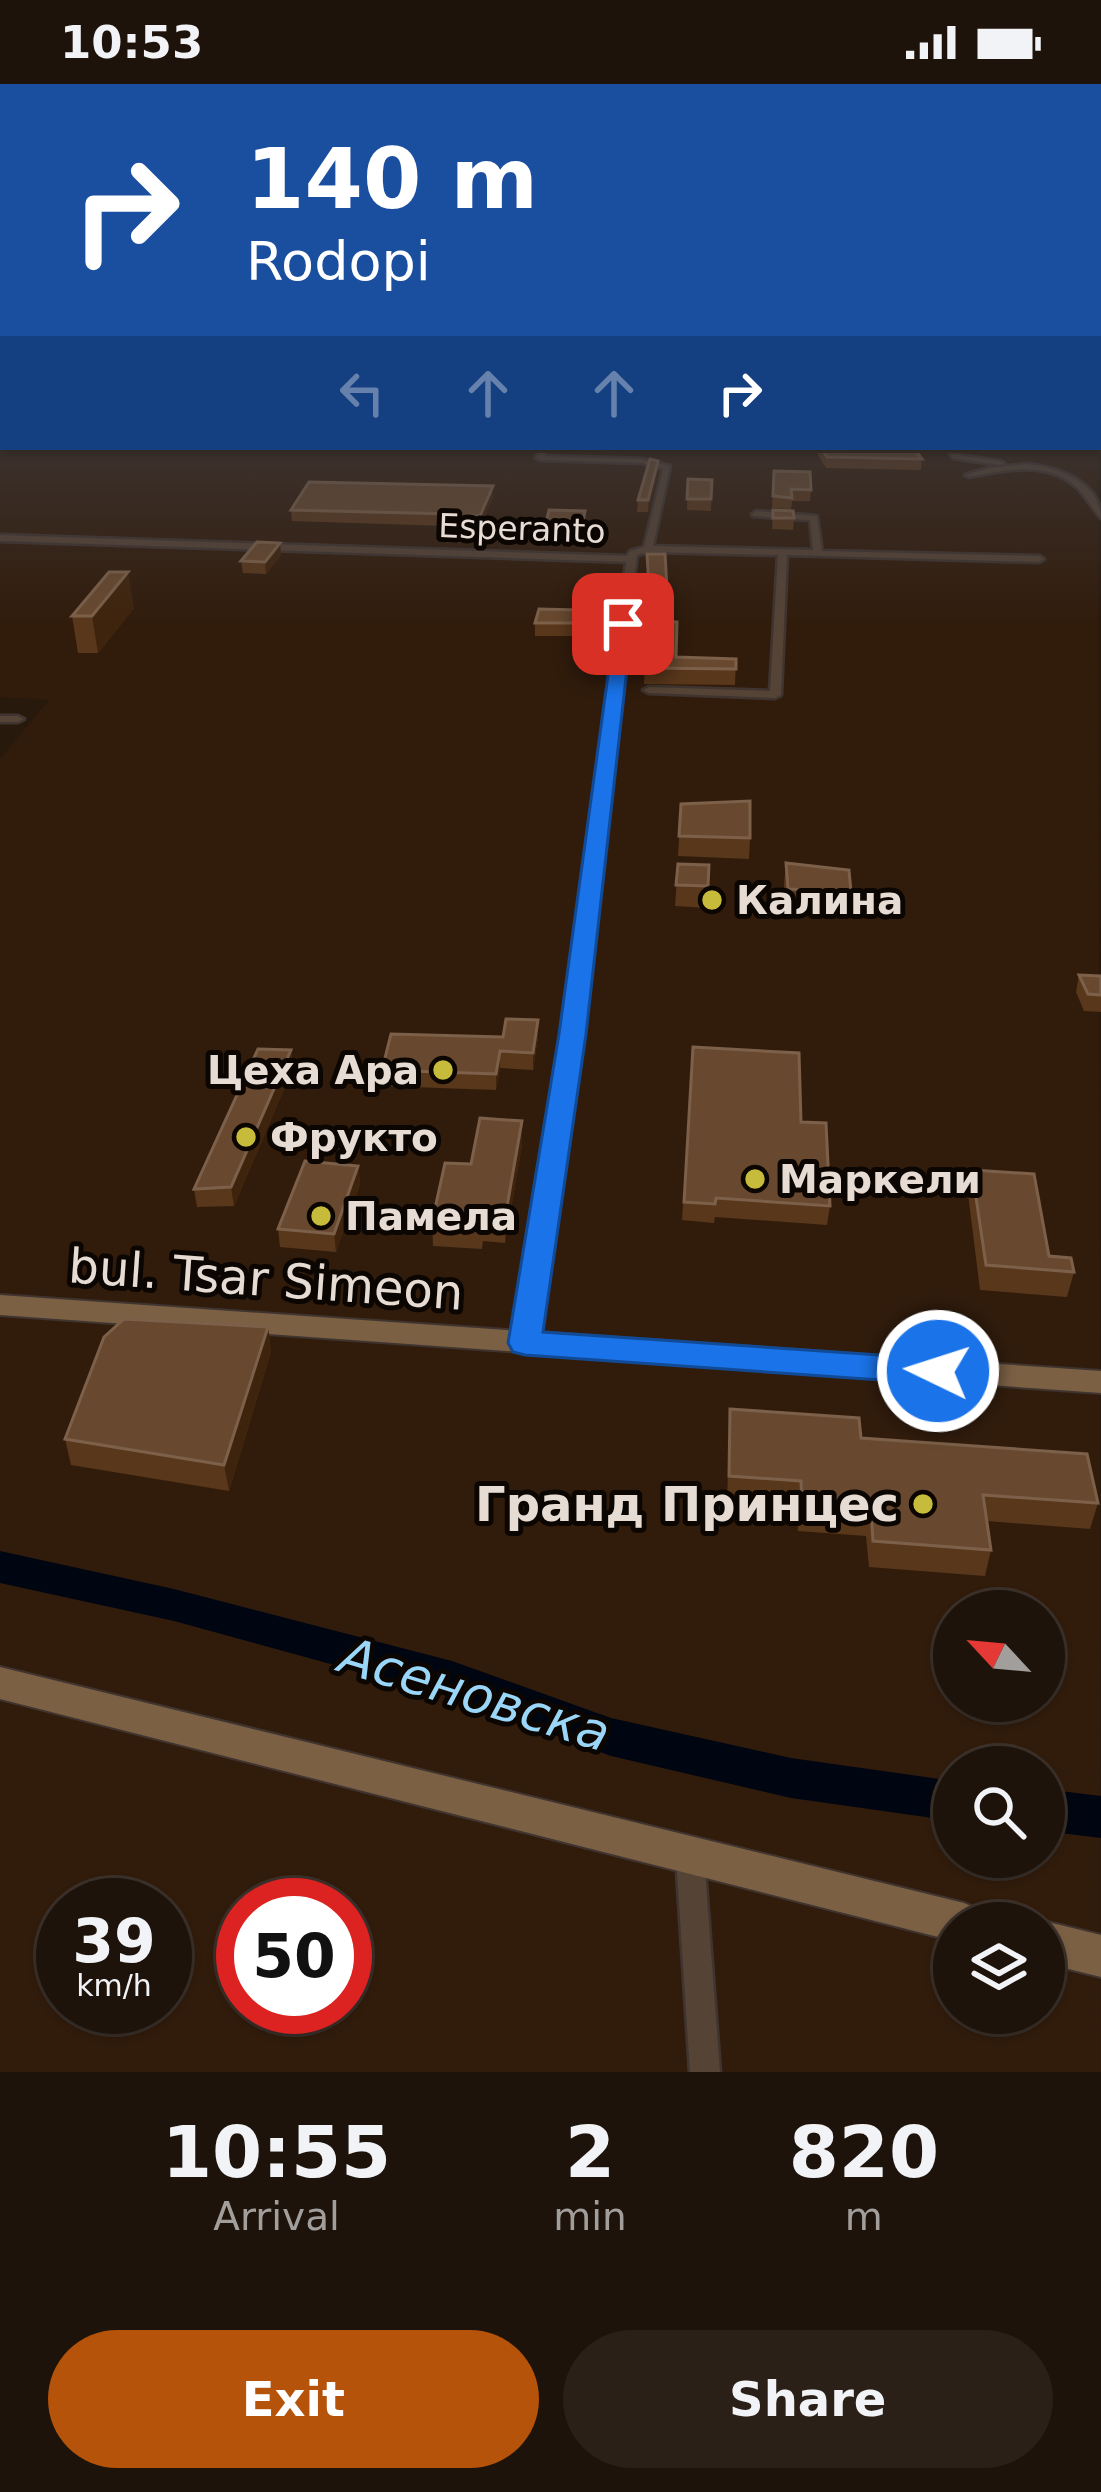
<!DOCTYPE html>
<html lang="en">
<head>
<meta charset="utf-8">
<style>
	:root { --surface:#1e130a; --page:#2b2018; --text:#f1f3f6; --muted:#a19e9c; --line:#3c322b; --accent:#b45309 }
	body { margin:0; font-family:"DejaVu Sans",sans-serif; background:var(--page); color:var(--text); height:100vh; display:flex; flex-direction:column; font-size:45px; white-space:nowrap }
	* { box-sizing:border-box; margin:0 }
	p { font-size:39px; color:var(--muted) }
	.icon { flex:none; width:66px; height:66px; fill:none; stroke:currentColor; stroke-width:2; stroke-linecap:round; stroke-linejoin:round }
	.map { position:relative; height:1988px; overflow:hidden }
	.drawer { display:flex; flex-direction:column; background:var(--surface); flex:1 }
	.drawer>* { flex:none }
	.guide { position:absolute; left:0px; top:0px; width:1101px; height:366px; box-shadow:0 3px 9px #0004,0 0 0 3px var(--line); background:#1a4fa0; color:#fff; overflow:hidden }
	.needle { width:78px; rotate:296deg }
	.controls { position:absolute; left:933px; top:1506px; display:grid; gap:24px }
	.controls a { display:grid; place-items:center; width:132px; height:132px; border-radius:50%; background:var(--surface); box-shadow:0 3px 9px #0004,0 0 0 3px var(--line); font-size:60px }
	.speed { position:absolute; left:36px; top:1794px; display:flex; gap:24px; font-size:60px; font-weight:700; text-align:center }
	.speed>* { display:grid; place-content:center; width:156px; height:156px; border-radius:50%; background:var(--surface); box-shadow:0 3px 9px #0004,0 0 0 3px var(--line); line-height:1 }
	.speed small { font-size:30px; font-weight:400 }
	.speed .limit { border:18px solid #d22; background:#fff; color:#111 }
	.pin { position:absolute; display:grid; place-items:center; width:102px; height:102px; color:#fff; margin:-51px; border-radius:24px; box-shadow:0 6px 18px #0006 }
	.me { position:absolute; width:132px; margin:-66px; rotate:274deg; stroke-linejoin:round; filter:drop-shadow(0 0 9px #0008) }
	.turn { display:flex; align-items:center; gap:42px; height:252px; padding:0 48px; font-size:54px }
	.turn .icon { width:156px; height:156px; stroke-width:2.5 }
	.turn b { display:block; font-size:84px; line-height:102px }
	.lanes { display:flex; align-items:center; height:114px; padding:0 48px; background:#0003; justify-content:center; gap:60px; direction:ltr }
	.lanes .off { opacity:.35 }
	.eta { display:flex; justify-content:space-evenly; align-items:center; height:204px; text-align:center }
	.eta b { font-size:72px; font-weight:700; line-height:84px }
	.primary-button { display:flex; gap:24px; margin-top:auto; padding:24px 48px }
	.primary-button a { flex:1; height:138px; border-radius:72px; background:var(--accent); color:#fff; font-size:48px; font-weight:700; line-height:138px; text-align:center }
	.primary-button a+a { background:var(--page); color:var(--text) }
	.status { display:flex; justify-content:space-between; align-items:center; height:84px; padding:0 60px; background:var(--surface); direction:ltr }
	.status svg { height:33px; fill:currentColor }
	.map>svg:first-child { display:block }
	.built { fill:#311c0c; fill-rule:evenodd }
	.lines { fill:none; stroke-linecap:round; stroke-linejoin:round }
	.river { fill:#000611; fill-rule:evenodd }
	.minor-casing { stroke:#3f342f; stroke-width:5 }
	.secondary-casing { stroke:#3f342f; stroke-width:4 }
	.minor { fill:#554336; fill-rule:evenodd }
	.secondary { fill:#7b6044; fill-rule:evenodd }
	.rail { stroke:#8c7f75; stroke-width:3; stroke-dasharray:3 6; stroke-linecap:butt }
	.wall { fill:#59371b }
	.shaded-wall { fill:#3f240d }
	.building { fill:#68492f; stroke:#7c6049; stroke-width:3 }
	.route { fill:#1a73e8; stroke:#114b97; stroke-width:3 }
	.poi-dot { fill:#c7bb3c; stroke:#0c0603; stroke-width:4.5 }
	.labels { text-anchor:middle; stroke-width:10; stroke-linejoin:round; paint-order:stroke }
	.far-street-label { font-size:33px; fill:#e7dcd4; stroke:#0c0603 }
	.poi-label { font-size:39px; font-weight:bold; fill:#e7dcd4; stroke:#0c0603; text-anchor:start }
	.near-street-label { font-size:48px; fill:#e7dcd4; stroke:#0c0603 }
	.near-poi-label { font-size:48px; font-weight:bold; fill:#e7dcd4; stroke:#0c0603; text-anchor:end }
	.near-water-label { font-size:51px; font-style:italic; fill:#9ad6f8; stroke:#0c0603 }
</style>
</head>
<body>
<div class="status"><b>10:53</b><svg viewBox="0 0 49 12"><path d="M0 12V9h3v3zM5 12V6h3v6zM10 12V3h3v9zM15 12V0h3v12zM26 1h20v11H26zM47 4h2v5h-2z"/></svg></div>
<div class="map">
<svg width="1101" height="1988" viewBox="0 0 1101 1988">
	<rect width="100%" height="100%" fill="#28190d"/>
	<path class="built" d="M1098,260l3,1728h-1101v-1313l49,-59 -49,-3v-322l3,72h1095zM954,1527h90v90h-90zM954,1683h90v90h-90zM63,1821h102v102h-102zM243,1821h102v102h-102zM954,1839h90v90h-90z"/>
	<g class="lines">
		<path class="river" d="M0,1467l174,38 278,72 159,57 180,40 163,23v40l-163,-23 -180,-42 -160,-59 -277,-76 -174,-38z
			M1044,1705l57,7v42l-57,-7z"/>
		<defs>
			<path id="minor" d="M539,363h8l-2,9 97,3 28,7 -17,80 160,4 -3,-30 -57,-4 -1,-2 4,-3 61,5 5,35 217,5 5,3 -5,3 -252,-7 -6,140 -6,3 -126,-5 -6,-3 6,-3 121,4 8,-136 -130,-3 -11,3 -56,478 -46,310 -3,5 -7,2 -7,-2 -3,-5 50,-310 61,-471 -626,-21v-6l627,21 3,-5 14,-4 19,-78 -21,-6 -102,-3 -4,-2z
				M950,370l50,7 4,2 -4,2 -47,-7z
				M1027,380c30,3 73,17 74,54 -9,-9 -15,-22 -25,-31 -30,-27 -71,-17 -107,-10l-4,-2 24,-7z
				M0,632h18l6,3 -6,3h-18z
				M690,1760l10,4 4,9 16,215h-30l-14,-215 4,-9z"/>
			<path id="secondary" d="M0,1211l1101,76v22l-1101,-78z
				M0,1583l964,236 14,6 6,14h-30v18l-954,-242z
				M1044,1837l57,14v42l-57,-14v-40h-4z"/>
		</defs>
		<use href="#minor" class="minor-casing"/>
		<use href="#secondary" class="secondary-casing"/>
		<use href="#minor" class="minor"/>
		<use href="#secondary" class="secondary"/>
		<path class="rail" d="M0,366l33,-3"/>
	</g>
	<path class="wall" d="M340,363h27l-4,6 -23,-1z
		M813,363h76l33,12 -1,11 -95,-2z
		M774,387l37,19 -1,11h-18l-1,8 -19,-1z
		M658,388l-10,40h-11l1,-12z
		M688,395l24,1 -1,31 -24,-1z
		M493,402v11l-13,31h-10l-6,15h-18l-1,-12 2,-5 -155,-5 -1,-11z
		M773,426l21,8 -1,12 -21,-1z
		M585,439l-3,17 -37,-1v-12z
		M280,459l1,12 -15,19 -23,-1 -2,-12z
		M647,470l20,34 -1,13h-17z
		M134,524l-36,45h-20l-6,-37z
		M615,524l-3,28h-77v-13l46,-13z
		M647,537l29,36 60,2 -1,26 -91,-1z
		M681,720l69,34 -1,21 -71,-3z
		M786,779l65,29 -3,22 -62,-3 -2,-27z
		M678,780l31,1 -2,43 -32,-2z
		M1079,891l22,1v36l-17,-1 -8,-19z
		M503,953h35l-5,33 -33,-2 -4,22 -113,-4 -1,-16z
		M693,963l108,75 29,84 -3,19 -112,-8 -1,6 -32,-3z
		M291,966l2,18 -59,138 -37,1 -3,-18z
		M522,1061l-17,98 -22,-2 -1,8 -49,-3 -1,-24 39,-58z
		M358,1082l2,18 -24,68 -56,-5 -2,-18z
		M972,1086l77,86 25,16 -7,25 -87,-7 -12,-96z
		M268,1243l3,25 -42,139 -158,-26 -6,-26z
		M730,1325l131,29 237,65 -8,26 -103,-8 4,29 -6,26 -116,-9 -3,-31 -68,-5 -1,-24 -70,-5z"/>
	<path class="shaded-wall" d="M658,377v11l-10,40v-12z
		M493,402v11l-13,31v-12z
		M469,432l1,12 -6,15v-12z
		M280,459l1,12 -15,19 -1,-12z
		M128,488l6,36 -36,45 -6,-37z
		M538,936v17l-5,33v-17z
		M291,966l2,18 -59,138 -3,-19z
		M500,967v17l-4,22v-16z
		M522,1037v24l-17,98v-25z
		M358,1082l2,18 -24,68 -2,-18z
		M268,1243l3,25 -42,139 -5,-26z"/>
	<path class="building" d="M820,363h93l9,12 -95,-2z
		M650,375l8,2 -10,39h-10z
		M774,387l36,1 1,18 -20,-1 1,9 -19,-2z
		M688,395l24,1 -1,19h-24z
		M309,398l184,4 -13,30h-11l-5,15h-19l7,-17 -161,-4z
		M549,426l36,1 -3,17 -37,-1z
		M773,426l20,1 1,7h-21z
		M257,458l23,1 -15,19 -24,-1z
		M647,470h18l2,34h-18z
		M109,488h19l-36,44h-20z
		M584,511h32l-4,28h-77l4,-14 42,1z
		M647,537l30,1 -1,35 60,2v10l-91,-1z
		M750,717v37l-71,-2 2,-32z
		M786,779l63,7 2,22 -63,-3z
		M678,780l31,1 -1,21 -32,-1z
		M1079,891l22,1v19l-13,-1z
		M506,935l32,1 -5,33 -33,-2 -4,23 -114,-4 9,-36 112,3z
		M693,963l106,6 2,69 25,1 4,83 -114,-8 -1,6 -31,-2z
		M258,965l33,1 -60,137 -37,2z
		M480,1034l42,3 -17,97 -23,-1 -1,8 -49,-3 13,-59 26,1z
		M305,1077l53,5 -24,68 -56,-5z
		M972,1086l62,4 15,82 22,2 3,14 -88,-7z
		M124,1235l144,8 -44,138 -159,-26 39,-102z
		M730,1325l129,9 2,20 226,16 11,49 -115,-8 8,55 -118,-9 -2,-31 -69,-5 -1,-24 -72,-5z"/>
	<linearGradient id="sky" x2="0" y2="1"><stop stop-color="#160e07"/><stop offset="0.48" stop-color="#423e40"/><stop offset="1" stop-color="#423e40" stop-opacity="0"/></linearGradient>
	<rect width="1101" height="539" fill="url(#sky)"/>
	<path class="route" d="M623,535l9,5 -46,410 -43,298 395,27 12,4 5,8 -5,9 -12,4 -413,-29 -12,-3 -5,-9 51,-309 56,-410z"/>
	<g class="poi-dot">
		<circle cx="712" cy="816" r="12"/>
		<circle cx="443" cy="986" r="12"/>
		<circle cx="246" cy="1053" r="12"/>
		<circle cx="755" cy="1095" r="12"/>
		<circle cx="321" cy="1132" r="12"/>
		<circle cx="923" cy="1420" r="12"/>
	</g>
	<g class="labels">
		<g class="far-street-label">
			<text transform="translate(522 444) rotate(2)" y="12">Esperanto</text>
		</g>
		<g class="poi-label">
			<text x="736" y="830">Калина</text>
			<text x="419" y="1000" text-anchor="end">Цеха Ара</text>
			<text x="270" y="1067">Фрукто</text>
			<text x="779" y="1109">Маркели</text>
			<text x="345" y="1146">Памела</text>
		</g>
		<g class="near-street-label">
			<text transform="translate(266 1195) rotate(4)" y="17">bul. Tsar Simeon</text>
		</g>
		<g class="near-poi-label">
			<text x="899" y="1437">Гранд Принцес</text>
		</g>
		<g class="near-water-label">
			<text transform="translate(475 1610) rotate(17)" y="18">Асеновска</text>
		</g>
	</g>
</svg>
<div class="controls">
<a><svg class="needle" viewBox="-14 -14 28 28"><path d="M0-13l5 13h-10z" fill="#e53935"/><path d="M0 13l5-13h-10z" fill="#a19e9c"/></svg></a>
<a><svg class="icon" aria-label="search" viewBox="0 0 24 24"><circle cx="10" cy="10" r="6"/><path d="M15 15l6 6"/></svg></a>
<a><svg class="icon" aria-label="layers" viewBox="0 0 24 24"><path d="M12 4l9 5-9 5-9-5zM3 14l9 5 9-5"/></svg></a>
</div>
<div class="speed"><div>39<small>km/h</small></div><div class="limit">50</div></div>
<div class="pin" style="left:623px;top:540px;background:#d93025"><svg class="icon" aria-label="arrive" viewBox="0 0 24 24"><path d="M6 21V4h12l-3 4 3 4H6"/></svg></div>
<svg class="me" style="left:938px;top:1287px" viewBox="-20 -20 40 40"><circle r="17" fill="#1a73e8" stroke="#fff" stroke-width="3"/><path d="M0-11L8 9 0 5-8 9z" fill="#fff"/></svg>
<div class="guide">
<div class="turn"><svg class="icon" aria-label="right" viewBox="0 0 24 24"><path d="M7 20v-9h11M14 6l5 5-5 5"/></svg><div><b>140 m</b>Rodopi</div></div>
<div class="lanes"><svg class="icon off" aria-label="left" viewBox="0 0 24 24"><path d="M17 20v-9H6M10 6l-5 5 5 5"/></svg><svg class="icon off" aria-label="ahead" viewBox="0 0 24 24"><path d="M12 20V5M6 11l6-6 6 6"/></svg><svg class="icon off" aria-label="ahead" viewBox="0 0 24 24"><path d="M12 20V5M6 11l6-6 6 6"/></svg><svg class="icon" aria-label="right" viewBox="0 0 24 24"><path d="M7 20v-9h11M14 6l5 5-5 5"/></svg></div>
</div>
</div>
<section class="drawer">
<div class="eta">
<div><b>10:55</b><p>Arrival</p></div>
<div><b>2</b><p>min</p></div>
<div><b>820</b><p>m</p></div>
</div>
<div class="primary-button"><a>Exit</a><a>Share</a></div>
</section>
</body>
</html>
